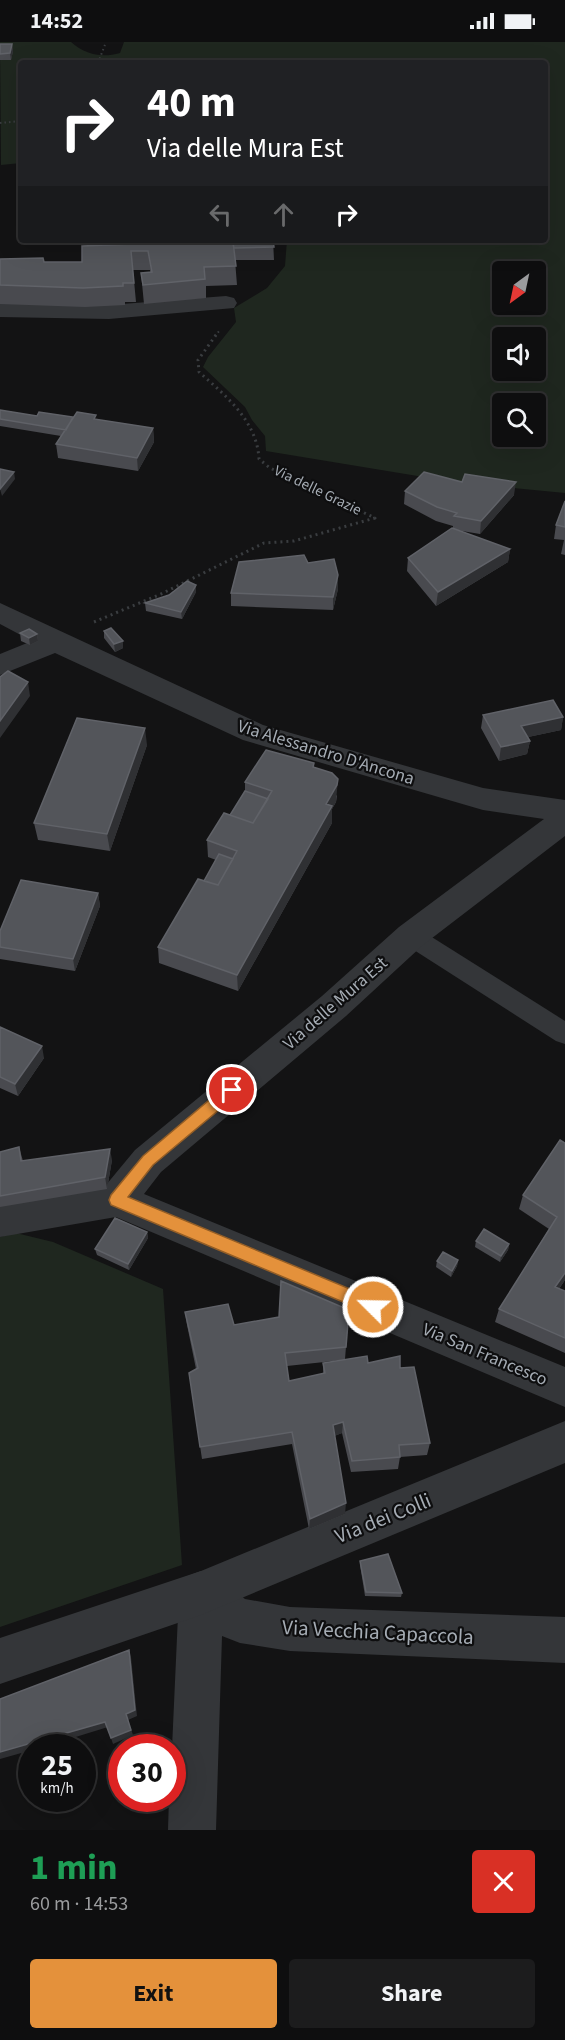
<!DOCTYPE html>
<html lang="en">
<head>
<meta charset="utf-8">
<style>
	:root { --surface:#0e0e0f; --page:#1c1c1d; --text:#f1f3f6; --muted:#9b9c9e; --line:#2e2e2f; --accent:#e4913b }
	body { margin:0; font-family:"Source Sans 3",sans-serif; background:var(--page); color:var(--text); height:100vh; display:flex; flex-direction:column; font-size:22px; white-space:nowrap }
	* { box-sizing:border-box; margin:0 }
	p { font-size:20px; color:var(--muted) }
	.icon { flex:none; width:33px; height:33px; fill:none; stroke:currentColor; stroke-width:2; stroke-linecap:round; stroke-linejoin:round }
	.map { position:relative; height:1788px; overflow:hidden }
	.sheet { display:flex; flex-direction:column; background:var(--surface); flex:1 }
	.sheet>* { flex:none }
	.top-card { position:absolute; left:18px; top:18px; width:530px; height:183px; border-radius:6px; box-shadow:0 6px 24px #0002,0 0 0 2px var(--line); background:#202124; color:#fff; overflow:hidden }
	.needle { width:39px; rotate:213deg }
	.fabs { position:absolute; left:492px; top:219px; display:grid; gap:12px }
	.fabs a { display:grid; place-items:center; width:54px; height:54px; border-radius:6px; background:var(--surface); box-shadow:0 6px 24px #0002,0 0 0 2px var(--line); font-size:30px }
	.speed { position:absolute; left:18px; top:1692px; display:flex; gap:12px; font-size:30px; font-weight:700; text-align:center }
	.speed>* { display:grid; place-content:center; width:78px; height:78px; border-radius:50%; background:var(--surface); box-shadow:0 6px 24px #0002,0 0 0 2px var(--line); line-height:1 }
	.speed small { font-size:15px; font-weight:400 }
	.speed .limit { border:9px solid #d22; background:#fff; color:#111 }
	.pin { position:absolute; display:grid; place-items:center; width:51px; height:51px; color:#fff; margin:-26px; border:3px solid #fff; border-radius:50%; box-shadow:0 2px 6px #0007 }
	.me { position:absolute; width:66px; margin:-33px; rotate:293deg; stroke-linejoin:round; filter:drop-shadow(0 0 4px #0008) }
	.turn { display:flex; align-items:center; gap:21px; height:126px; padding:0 30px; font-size:27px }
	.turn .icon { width:78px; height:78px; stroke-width:2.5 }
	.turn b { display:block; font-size:42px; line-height:51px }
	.lanes { display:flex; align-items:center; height:57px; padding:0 30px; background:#0003; justify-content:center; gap:30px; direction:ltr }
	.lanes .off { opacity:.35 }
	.round { display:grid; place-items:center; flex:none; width:63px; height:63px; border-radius:6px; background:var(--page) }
	.overview { display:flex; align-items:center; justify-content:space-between; height:102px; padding:0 30px }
	h1 { font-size:36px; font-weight:700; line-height:45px; color:#1e9e55 }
	.cta { display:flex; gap:12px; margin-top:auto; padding:12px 30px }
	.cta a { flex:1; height:69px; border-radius:6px; background:var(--accent); color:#111; font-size:24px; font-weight:700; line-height:69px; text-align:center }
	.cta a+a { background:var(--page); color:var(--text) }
	.status { display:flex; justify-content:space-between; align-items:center; height:42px; padding:0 30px; background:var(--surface); direction:ltr }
	.status svg { height:16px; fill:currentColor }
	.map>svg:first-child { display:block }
	.green { fill:#1f271f; fill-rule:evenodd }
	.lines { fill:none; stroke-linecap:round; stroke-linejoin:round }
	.path-far1 { stroke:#3a3d40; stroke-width:2; stroke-dasharray:1.5 3; stroke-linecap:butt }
	.path { stroke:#3a3d40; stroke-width:3; stroke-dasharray:2 4; stroke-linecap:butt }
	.service { fill:#343639; fill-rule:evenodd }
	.minor { fill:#343639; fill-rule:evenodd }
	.tertiary { fill:#343639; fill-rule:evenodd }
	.wall { fill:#494a4f; fill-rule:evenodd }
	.shaded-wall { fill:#2f3033 }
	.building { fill:#53555a; stroke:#606268; stroke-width:1.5 }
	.route { fill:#e4913b; stroke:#945e26; stroke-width:1.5 }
	.labels { text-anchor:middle; stroke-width:4.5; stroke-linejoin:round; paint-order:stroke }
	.far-street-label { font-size:15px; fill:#a5acb4; stroke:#0e0e0f }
	.street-label { font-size:18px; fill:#a5acb4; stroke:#0e0e0f }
	.near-street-label { font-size:21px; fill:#a5acb4; stroke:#0e0e0f }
</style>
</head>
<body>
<div class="status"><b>14:52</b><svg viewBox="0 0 49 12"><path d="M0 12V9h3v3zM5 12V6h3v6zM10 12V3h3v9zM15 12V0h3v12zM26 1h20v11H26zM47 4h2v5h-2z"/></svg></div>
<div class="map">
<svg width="565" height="1788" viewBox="0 0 565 1788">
	<rect width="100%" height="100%" fill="#131314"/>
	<path class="green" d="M0,0h71c15,13 31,16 49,11l4,-11h441v451l-105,-10 -194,-32 -1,-15 -13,-16 -7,-13 -42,-40 5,-10 28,-35 -2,-14 33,-20 18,-22 2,-26h257v-177h-523v100l-20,2zM502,230h34v32h-34zM502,296h34v32h-34zM502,362h34v32h-34z
		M16,1191l37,9 110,47 19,276 -182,62v-390z"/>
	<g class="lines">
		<path class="path-far1" d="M98,21l8,-21
			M0,81l21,-2
			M215,294l5,-6"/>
		<path class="path" d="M94,580l67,-28 103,-51 30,-2 81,-23 -105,-50 -11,-9c-2,-38 -33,-63 -60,-87l-1,-12 18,-25"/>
		<path class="service" d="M411,885l8,2 146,92v23l-9,-3 -153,-98 -4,-7 4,-7z"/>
		<path class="minor" d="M226,254l8,2 3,5 -3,5 -125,11 -109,-2v-14l109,2z
			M0,561l263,122 220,63 82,12v36l-142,109 -77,71 -185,156 -17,22 421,173v40l-449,-190 -116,20v-34l106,-18 29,-35 187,-154 77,-69 145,-108 -61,-9 -240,-70 -188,-87 -55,22v-21l32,-13 -32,-17z
			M201,1529l16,6 28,22 45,8 275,10v46l-275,-12 -50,-8 -18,-7 -6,194h-48l1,-32h3v-50l7,-155 6,-16z"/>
		<path class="tertiary" d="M565,1379v42l-364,152 -201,69v-46l201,-67z"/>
	</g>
	<path class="wall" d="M0,2h12l1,7 -2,9h-11z
		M544,162h5l-3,26h-2z
		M231,198h42l1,20h-39l2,25 -31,1v12l-62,6 -3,-31 9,-1v-2h-17l3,32h-11v3l-40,2 -85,-3v-45l44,3h38l51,-18 29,-3 69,1z
		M0,368l37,6 36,1 24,3 56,8 1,14 -16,29 -80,-13 -2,-14 5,-8 -61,-10z
		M405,449l109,4 -34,39 -24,-4 54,19 -2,13 -72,44 -29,-35 1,-13 45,-29v-3l-17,-5 -32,-17z
		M565,459v54l-4,-1 3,-14 -10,-1 2,-14z
		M308,521l30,26 -5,21 -102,-4v-13z
		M196,550l-14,27 -36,-8 -1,-8z
		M104,589l19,10v7l-8,4 -11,-14z
		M20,591l17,1 1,7 -8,4 -9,-4z
		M483,673l80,2 -2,13 -33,7 2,4 -3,13 -28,7 -18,-33z
		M147,703l-37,106 -72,-11 -4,-17z
		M314,725l23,29 -1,6 -4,7v14l-94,168 -79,-28 -1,-16 46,-66 12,-21 -8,-3 -1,-17 23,-25 15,-24v-9z
		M98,851l2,13 -25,65 -75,-12v-28z
		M0,985l44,31 -26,38 -18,-8z
		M565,1101v137l-6,9 6,2v62l-70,-31 4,-13 50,-80 -30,-20 4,-14z
		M19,1105l4,14 89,-1 -5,29 -107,18v-55z
		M147,1190l1,6 -19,32 -32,-15 -2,-6z
		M476,1199l33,3 -1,6 -8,12 -25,-15z
		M458,1218l-1,6 -6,11 -15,-10 1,-6z
		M349,1268l-4,49 55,9 30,75 -3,12 -27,2 -2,12 -47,3 -9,-39 -8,3 11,78 -36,15 -17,-85 -90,15 -13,-86 7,-4 -9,-44 -2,-13 49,13zM343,1318l-20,3v11l-34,7 -2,-15z
		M360,1519l42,32 -1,4 -36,-1 -5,-31z"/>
	<path class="shaded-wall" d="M12,2l1,7 -2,9 -1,-7z
		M153,386l1,14 -16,29 -1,-13z
		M14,430l1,7 -13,17 -2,-7z
		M516,440l-2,13 -34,39 1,-13z
		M510,507l-2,13 -72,44 2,-14z
		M338,533v14l-5,21v-13z
		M196,543v7l-14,27 -1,-7z
		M37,592l1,7 -8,4 -1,-7z
		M123,599v7l-8,4 -1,-8z
		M28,640l2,14 -30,42v-17z
		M563,675l-2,13 -42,9 2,-13z
		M145,686l2,17 -37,106 -3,-17z
		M530,699l-3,13 -28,7 2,-14z
		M338,737l-2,23 -4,7v14l-94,168 -1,-16z
		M98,851l2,13 -25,65 -2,-12z
		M42,1004l2,12 -26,38 -3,-12z
		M110,1107l2,11 -5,29 -2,-12z
		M147,1190l1,6 -19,32 -1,-6z
		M509,1202l-1,6 -8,12 1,-6z
		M458,1218l-1,6 -6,11 1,-6z
		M565,1231v7l-14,20 4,-13z
		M343,1380l-1,11 -10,4 1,-12z
		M346,1461l-1,11 -36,15 1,-10z
		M129,1608l2,7 6,59 -9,4 5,15 -20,9 -2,-6 15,-24z
		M105,1680l3,5 -68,21h-8v2l-32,9v-7z"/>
	<path class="building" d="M0,2h12l-2,9 -10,1z
		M544,162h5l-2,14 -3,-1z
		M133,198h29v1h18v-1h42v2h11l3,24 -32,1 1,12 -62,6 -2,-12 11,-1 -4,-21h-17l3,32h-11v3l-40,2 -83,-3v-26l43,-1 1,4h38v-16l51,-2z
		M232,198h41l1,7 -40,1z
		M0,368l37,6 2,-4 34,5 -7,13 -66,-11z
		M77,370l19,3 -2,4 59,9 -16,30 -81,-14z
		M0,427l14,3 -14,17z
		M424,430l38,10 3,-8 51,8 -35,39 -27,-5 3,-3 -20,-6 -32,-16z
		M565,459v26l-9,-2z
		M452,486l58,21 -72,43 -30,-34z
		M304,513l4,8 26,-4 4,16 -5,22 -102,-4 8,-31z
		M187,539l9,4 -15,27 -36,-9 24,-8z
		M111,586l12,13 -9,3 -10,-13z
		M29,587l8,5 -8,4 -9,-5z
		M8,629l20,11 -28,39v-44z
		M553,658l10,17 -42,9 9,15 -29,6 -18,-32z
		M77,676l68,10 -38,106 -73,-11z
		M266,708l48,13 -1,4 19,6 6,6 -1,6 -11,19 6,2 -95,169 -79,-28 40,-68 20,6 19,-34 -30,-11 17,-27 29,10 19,-32 -27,-9z
		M245,749l23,8 -15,24 -23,-8z
		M219,812l14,5 -15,26 -14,-4z
		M21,838l77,13 -25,66 -73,-12v-16z
		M0,985l42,19 -27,38 -15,-7z
		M560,1098l5,3v130l-10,14 10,4v47l-66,-29 58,-92 -34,-22z
		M19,1105l2,14 89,-12 -5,28 -105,19v-44z
		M115,1176l32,14 -19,32 -33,-15z
		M484,1187l25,15 -8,12 -25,-15z
		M443,1210l15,8 -6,11 -15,-10z
		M281,1239l68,29 -3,37 -61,6 4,28 36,-8 -2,-10 44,-7 1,7 32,-7v12l14,-1 16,76 -31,2 1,12 -48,4 -9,-39 -10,3 13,78 -36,16 -18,-87 -92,15 -11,-74 9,-5 -13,-56 43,-8 6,21 45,-8z
		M388,1512l14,39 -36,-1 -6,-31z
		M129,1608l6,60 -9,4 5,16 -20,8 -6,-16 -105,30v-53z"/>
	<path class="route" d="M232,1041l6,2 2,5 -2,4 -85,71 -25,32 251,104 2,6 -2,5 -6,2 -6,-2 -256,-107 -2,-5 2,-5 32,-39 84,-71z"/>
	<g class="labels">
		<g class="far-street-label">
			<text transform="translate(318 448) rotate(26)" y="5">Via delle Grazie</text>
		</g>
		<g class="street-label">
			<text transform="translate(326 710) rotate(17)" y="6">Via Alessandro D'Ancona</text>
			<text transform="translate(335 961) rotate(-41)" y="6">Via delle Mura Est</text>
			<text transform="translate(485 1312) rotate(23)" y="6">Via San Francesco</text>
		</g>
		<g class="near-street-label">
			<text transform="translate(383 1476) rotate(-22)" y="7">Via dei Colli</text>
			<text transform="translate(378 1590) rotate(3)" y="7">Via Vecchia Capaccola</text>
		</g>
	</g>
</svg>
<div class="fabs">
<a><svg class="needle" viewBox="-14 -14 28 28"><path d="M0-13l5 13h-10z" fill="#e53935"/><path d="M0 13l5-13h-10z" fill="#9b9c9e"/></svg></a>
<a><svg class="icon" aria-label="sound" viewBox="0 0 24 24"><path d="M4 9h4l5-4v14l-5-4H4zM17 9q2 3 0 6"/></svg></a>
<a><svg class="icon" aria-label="search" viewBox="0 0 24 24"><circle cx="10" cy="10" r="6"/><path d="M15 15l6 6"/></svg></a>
</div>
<div class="speed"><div>25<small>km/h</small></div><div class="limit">30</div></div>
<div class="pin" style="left:232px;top:1048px;background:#d93025"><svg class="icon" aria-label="arrive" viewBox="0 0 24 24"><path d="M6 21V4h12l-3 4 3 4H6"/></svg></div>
<svg class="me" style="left:373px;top:1265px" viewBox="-20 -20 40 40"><circle r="17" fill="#e4913b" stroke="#fff" stroke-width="3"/><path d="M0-11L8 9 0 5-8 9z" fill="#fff"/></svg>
<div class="top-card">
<div class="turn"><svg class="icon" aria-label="right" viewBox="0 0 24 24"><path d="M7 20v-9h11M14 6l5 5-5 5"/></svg><div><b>40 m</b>Via delle Mura Est</div></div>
<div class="lanes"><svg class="icon off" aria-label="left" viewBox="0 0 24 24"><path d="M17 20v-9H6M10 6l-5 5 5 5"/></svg><svg class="icon off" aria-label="ahead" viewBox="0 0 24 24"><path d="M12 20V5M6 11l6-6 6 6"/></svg><svg class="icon" aria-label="right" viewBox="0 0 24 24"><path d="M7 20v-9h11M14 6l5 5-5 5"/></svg></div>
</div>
</div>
<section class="sheet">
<div class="overview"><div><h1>1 min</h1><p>60 m · 14:53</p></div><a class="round" style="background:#d93025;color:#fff"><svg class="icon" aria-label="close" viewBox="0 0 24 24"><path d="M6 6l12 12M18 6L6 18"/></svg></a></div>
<div class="cta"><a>Exit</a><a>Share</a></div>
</section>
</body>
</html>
